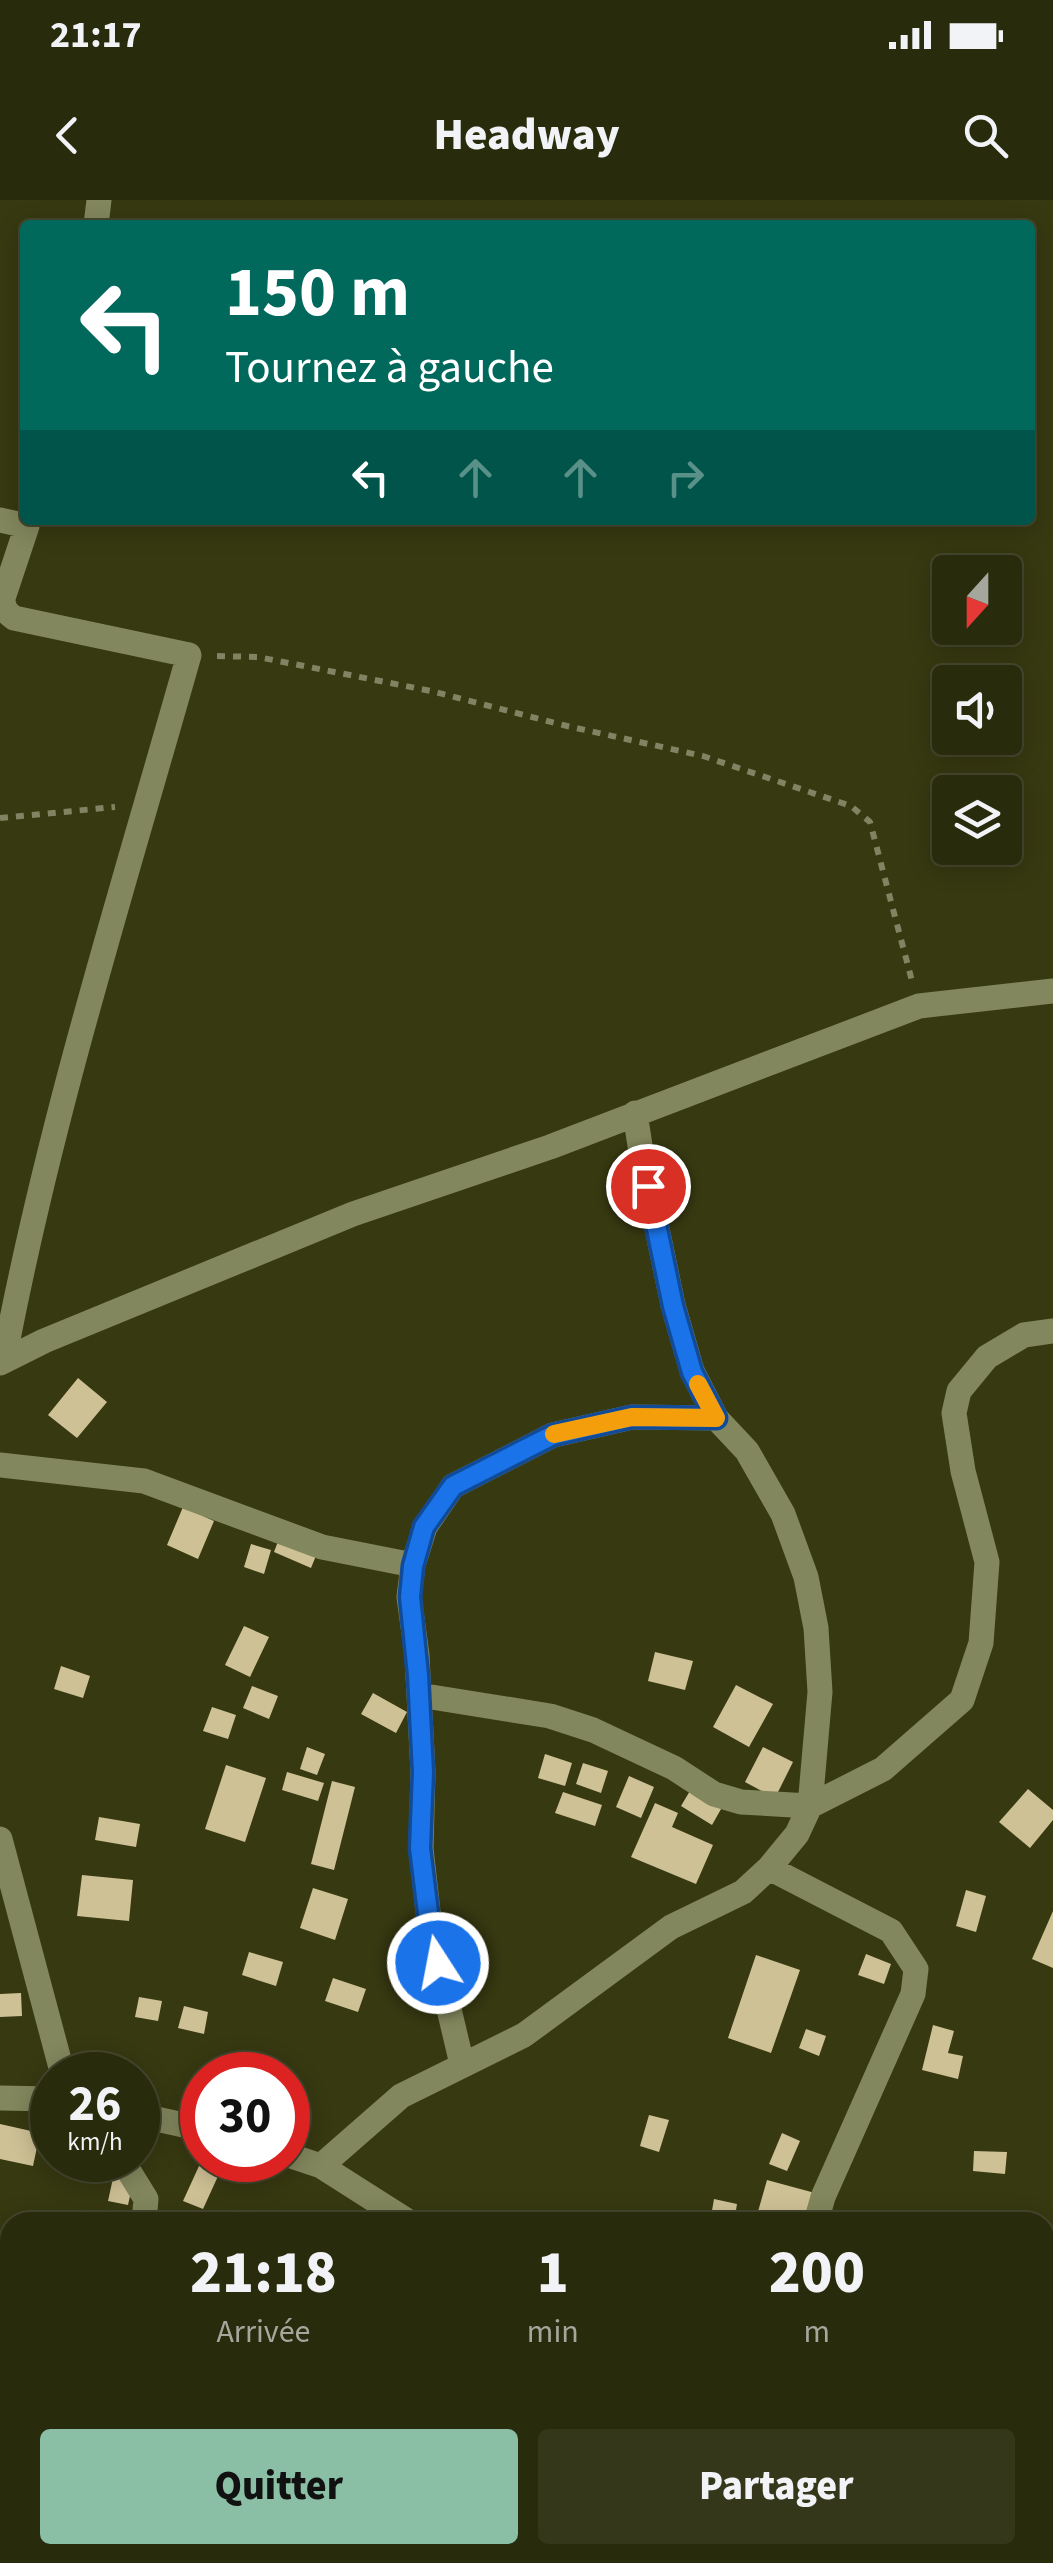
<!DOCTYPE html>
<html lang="fr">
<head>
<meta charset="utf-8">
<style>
	:root { --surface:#292b0d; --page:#35371b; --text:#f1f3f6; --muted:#a5a79d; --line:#45472e; --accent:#8abfa5 }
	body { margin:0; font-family:"Source Sans 3",sans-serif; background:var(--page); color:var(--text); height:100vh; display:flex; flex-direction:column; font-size:38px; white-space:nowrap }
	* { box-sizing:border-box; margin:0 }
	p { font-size:32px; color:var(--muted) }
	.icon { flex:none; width:55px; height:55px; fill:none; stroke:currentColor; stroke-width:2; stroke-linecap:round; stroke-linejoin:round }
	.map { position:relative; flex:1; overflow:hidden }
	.side { position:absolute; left:0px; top:2012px; width:1055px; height:352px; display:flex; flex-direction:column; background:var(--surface); border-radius:30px 30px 0 0; box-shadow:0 5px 25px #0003,0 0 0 2px var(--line) }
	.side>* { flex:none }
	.guide { position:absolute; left:20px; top:20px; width:1015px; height:305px; border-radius:10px; box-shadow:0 5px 25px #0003,0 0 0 2px var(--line); background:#00695c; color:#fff; overflow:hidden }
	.needle { width:65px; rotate:201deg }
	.buttons { position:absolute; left:932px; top:355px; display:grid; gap:20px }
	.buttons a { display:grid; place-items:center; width:90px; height:90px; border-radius:10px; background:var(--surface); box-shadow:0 5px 25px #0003,0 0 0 2px var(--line); font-size:50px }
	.speed { position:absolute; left:30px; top:1852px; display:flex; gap:20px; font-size:50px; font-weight:700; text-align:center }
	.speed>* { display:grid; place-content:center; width:130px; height:130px; border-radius:50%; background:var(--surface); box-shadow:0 5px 25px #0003,0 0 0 2px var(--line); line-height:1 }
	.speed small { font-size:25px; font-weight:400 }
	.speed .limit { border:15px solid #d22; background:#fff; color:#111 }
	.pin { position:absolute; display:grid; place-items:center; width:85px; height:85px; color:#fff; margin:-42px; border:5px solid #fff; border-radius:50%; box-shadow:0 2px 10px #0007 }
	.me { position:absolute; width:110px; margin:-55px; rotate:349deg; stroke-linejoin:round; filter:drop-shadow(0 0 8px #0008) }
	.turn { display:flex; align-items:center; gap:35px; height:210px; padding:0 40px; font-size:45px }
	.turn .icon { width:130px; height:130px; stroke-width:2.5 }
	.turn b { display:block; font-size:70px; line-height:85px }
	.lanes { display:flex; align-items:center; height:95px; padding:0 40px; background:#0003; justify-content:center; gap:50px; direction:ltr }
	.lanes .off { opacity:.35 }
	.eta { display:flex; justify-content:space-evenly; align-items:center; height:170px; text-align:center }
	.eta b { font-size:60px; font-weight:800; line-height:70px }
	.primary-button { display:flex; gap:20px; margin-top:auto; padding:20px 40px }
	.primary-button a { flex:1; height:115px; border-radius:10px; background:var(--accent); color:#111; font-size:40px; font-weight:800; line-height:115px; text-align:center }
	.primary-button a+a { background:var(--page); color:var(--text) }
	.status { display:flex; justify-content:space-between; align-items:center; height:70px; padding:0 50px; background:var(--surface); direction:ltr }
	.status svg { height:28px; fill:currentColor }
	header { display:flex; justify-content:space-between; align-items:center; height:130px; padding:0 40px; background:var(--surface); font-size:45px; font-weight:800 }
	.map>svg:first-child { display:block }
	.building { fill:#cfc196 }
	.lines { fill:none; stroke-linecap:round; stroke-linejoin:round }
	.path { stroke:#818362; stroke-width:6; stroke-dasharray:8 8; stroke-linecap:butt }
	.minor { stroke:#83875d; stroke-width:25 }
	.route-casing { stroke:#114b97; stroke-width:25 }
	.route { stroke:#1a73e8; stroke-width:18 }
	.slow { stroke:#f59e0b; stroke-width:18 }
</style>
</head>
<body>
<div class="status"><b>21:17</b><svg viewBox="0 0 49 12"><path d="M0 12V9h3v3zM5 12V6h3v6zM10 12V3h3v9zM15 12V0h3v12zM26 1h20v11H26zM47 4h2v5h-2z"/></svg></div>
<header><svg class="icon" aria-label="back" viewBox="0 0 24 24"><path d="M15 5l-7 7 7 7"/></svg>Headway<svg class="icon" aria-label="search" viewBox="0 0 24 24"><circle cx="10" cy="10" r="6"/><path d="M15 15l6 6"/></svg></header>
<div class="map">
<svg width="1053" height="2363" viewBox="0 0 1053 2363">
	<rect width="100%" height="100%" fill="#373911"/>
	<path class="building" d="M78,1178l29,24 -30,36 -29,-23z
		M183,1307l31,14 -16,38 -31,-14z
		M282,1331l38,15 -9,22 -37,-16z
		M251,1344l20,6 -7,24 -20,-7z
		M244,1426l25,11 -19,40 -25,-12z
		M655,1452l38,9 -8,29 -37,-9z
		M61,1466l29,10 -7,22 -29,-9z
		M736,1485l37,19 -24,43 -36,-20z
		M252,1486l26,10 -9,23 -26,-11z
		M373,1493l34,19 -11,21 -35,-19z
		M212,1507l24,8 -8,24 -25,-8z
		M307,1547l18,7 -8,21 -17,-6z
		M763,1547l30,15 -18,36 -30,-16z
		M545,1554l27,9 -7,23 -27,-8z
		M583,1563l25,8 -7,22 -25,-9z
		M226,1565l40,13 -21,64 -40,-13z
		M287,1572l37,11 -6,18 -36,-11z
		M629,1576l25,11 -13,31 -25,-11z
		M332,1581l23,6 -21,83 -23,-6z
		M694,1584l31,18 -13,23 -31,-19z
		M1028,1589l25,21v10l-23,28 -31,-26z
		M563,1592l39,13 -7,21 -40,-13z
		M655,1603l23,10 -6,14 41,18 -17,39 -65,-27z
		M99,1617l41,7 -4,23 -41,-7z
		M82,1675l51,5 -4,41 -52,-5z
		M313,1688l35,11 -13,41 -35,-12z
		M966,1690l20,6 -10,36 -20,-6z
		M1053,1711v57l-21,-9z
		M249,1752l34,10 -7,24 -34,-11z
		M866,1754l25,10 -7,20 -26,-9z
		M756,1755l44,15 -29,83 -43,-15z
		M333,1778l33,11 -8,23 -33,-11z
		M21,1793l1,23 -22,1v-23z
		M139,1797l23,4 -4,20 -23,-4z
		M184,1806l24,6 -4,22 -26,-6z
		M933,1825l21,6 -6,22 15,3 -5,23 -36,-9z
		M806,1829l20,7 -7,20 -20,-8z
		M288,1890l11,4 -11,28z
		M649,1915l20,5 -10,32 -19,-6z
		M0,1924l40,9 -7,33 -33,-7z
		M782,1933l18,8 -13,30 -18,-7z
		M974,1951l33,1 -2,22 -32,-3z
		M117,1960h21l-10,45 -20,-4z
		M199,1966l20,8 -16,35 -20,-8z
		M767,1980l48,13 -8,29h-52z
		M714,1999l23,5 -3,18h-24z
		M0,2118l10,2v22l-10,-2z
		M0,2142l10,2v24l-10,-2z
		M1045,2241l8,3v21l-8,-3z
		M14,2355h30l-1,8h-31z"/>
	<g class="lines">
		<path class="path" d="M217,456l41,1 173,34 136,35 136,30 148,50 19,16 42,159
			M0,618l115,-11"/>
		<path class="minor" d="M96,25l3,-25
			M0,320l27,6 -24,72c0,10 3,14 11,20l175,37c-66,233 -140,466 -185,705
			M0,1163l44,-22 309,-127 197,-67 369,-141 134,-15
			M0,1265l144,16 178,66 91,18
			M419,1495l131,21 43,14 81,38 40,26 27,8 69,4 73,-37 79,-69 19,-57 6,-81 -24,-91 -9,-58 5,-22 28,-34 37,-22 29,-4
			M0,1639l63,236
			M769,1668l122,63 25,38 -3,25 -90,203 -7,25
			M462,1864l-32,-135 -9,-80 2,-77 -4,-77 -2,-40 -8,-58 4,-32 12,-38 28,-41 100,-51 79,-18 84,1
			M0,1898l52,1
			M138,1915l64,14
			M288,1955l33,11 88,56
			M122,1960l24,39 -2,23
			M321,1966l80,-70 123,-61 147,-108 72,-35 26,-24 28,-34 13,-28 10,-114 -4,-64 -10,-51 -23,-63 -36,-63 -31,-33 -24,-47 -19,-66 -32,-153 -6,-39
			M1045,2164l8,-1
			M446,2355l8,8
			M962,2355l15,8
			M759,2363l1,-8"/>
	</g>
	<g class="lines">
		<defs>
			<path id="route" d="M438,1763l-8,-34 -10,-81 3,-76 -5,-97 -8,-78 3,-31 11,-39 29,-41 100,-51 79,-18 84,1 -24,-46 -19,-66 -25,-120"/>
		</defs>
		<use href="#route" class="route-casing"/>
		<use href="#route" class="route"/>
		<path class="slow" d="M554,1234l78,-17 84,1 -18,-34"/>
	</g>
</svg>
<div class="buttons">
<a><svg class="needle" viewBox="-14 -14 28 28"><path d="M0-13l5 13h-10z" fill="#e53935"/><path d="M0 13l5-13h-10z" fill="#a5a79d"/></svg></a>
<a><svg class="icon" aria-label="sound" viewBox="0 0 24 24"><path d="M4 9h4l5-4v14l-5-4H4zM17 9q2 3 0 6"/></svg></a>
<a><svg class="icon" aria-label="layers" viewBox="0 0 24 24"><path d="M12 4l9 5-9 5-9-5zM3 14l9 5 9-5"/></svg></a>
</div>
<div class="speed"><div>26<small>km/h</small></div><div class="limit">30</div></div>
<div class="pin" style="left:648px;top:986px;background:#d93025"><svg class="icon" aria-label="arrive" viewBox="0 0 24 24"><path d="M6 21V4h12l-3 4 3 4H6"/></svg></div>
<svg class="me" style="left:438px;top:1763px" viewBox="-20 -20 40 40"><circle r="17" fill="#1a73e8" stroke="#fff" stroke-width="3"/><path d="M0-11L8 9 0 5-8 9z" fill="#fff"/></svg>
<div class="guide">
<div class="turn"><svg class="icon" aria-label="left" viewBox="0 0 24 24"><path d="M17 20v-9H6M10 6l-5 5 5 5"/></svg><div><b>150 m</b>Tournez à gauche</div></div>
<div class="lanes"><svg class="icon" aria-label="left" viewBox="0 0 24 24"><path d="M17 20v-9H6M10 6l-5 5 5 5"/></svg><svg class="icon off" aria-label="ahead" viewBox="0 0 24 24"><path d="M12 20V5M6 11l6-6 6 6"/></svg><svg class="icon off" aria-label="ahead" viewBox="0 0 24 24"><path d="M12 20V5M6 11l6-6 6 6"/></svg><svg class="icon off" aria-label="right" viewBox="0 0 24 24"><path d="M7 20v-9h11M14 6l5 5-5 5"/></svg></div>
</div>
<section class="side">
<div class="eta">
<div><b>21:18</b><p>Arrivée</p></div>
<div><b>1</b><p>min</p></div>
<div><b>200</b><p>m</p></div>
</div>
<div class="primary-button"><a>Quitter</a><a>Partager</a></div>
</section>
</div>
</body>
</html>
